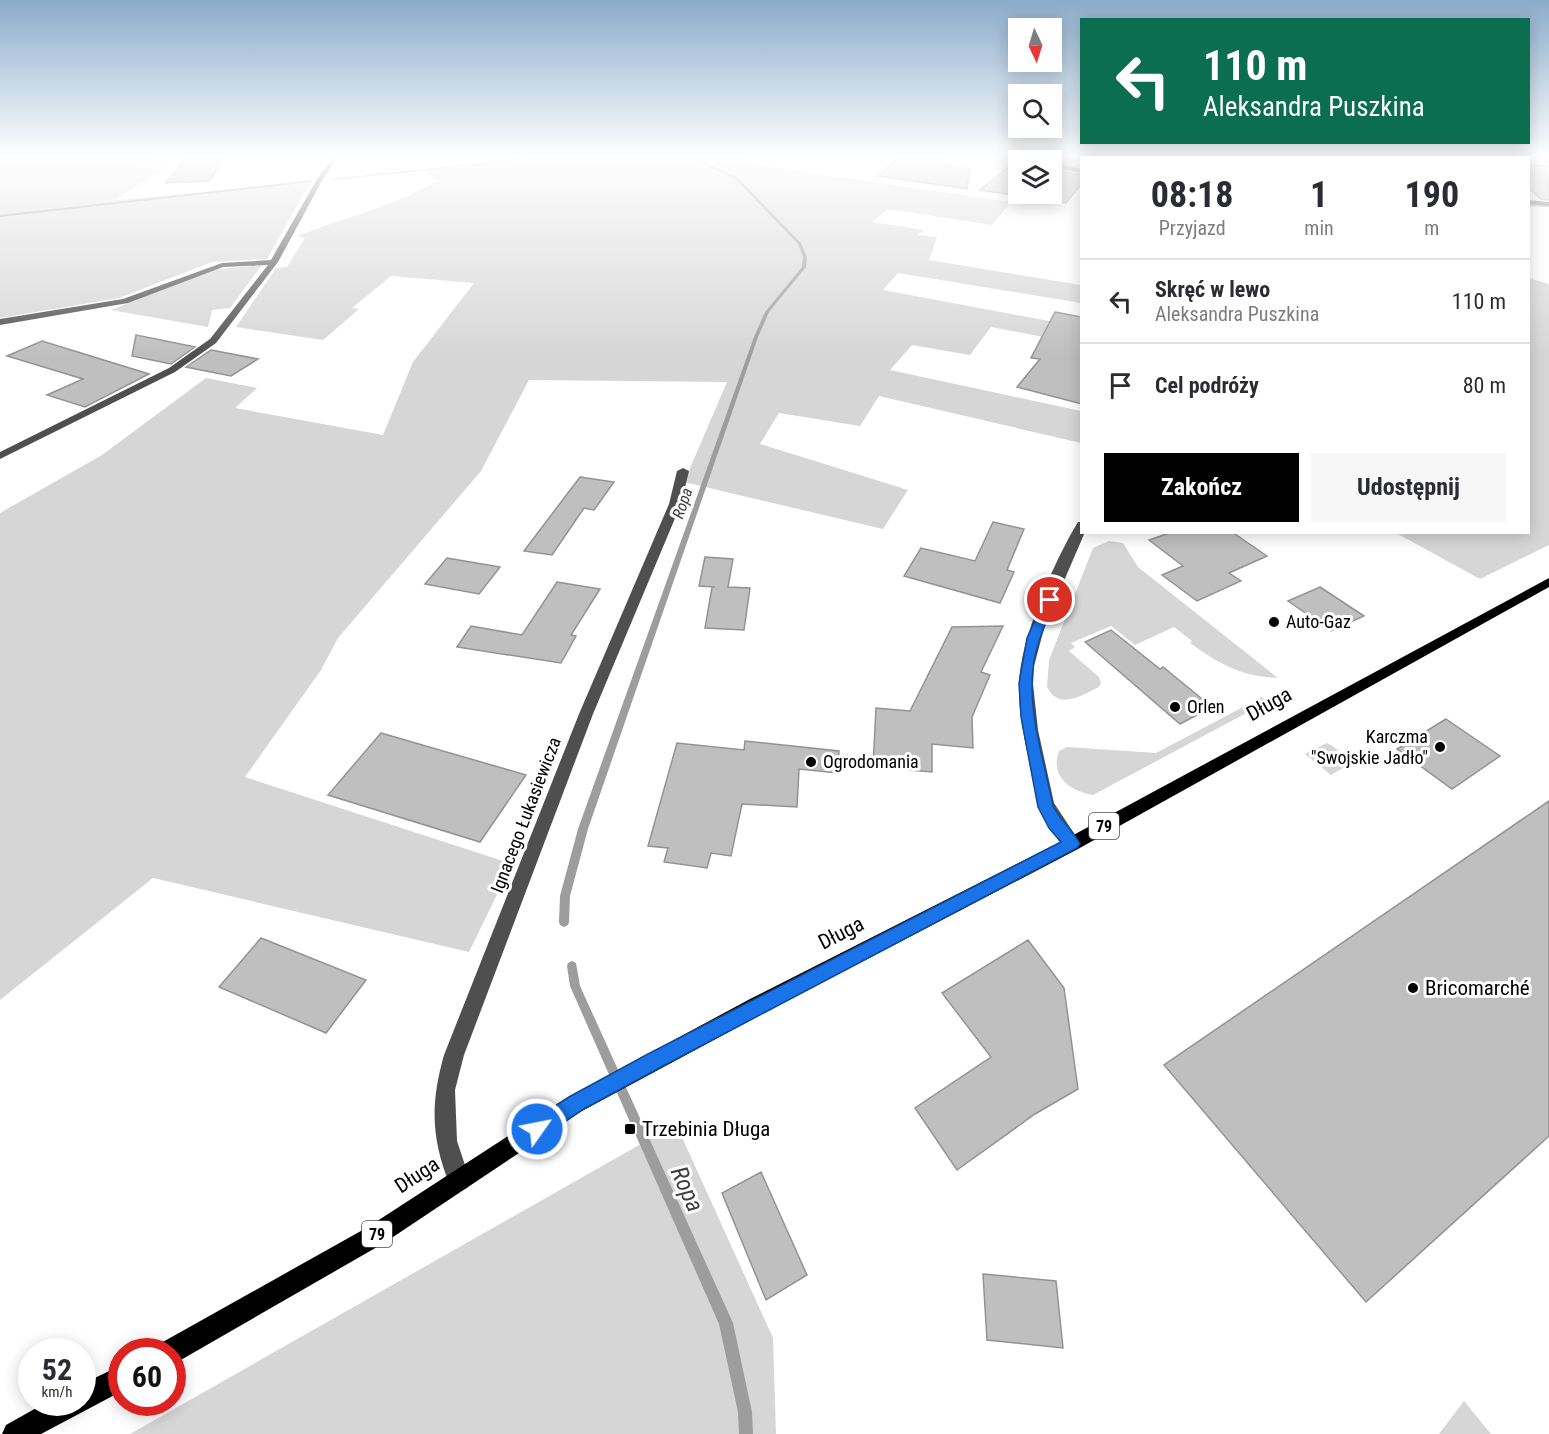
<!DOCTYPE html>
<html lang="pl">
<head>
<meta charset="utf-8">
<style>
	:root { --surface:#fff; --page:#f7f7f7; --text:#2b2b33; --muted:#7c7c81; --line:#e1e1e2; --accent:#000 }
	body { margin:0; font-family:"Roboto Condensed",sans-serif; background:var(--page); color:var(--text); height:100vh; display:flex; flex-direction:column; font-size:22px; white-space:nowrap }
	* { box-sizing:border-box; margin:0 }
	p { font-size:20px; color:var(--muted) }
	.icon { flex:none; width:33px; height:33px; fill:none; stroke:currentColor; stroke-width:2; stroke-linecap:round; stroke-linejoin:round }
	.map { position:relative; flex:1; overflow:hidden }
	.side { position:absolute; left:1080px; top:156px; width:450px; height:378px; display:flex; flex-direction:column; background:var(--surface); border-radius:0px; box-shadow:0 3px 15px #0003 }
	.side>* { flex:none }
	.hud { position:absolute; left:1080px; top:18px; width:450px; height:126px; border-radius:0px; box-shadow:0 3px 15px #0003; background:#0b6e4f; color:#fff; overflow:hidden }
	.needle { width:39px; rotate:176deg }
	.controls { position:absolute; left:1008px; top:18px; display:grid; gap:12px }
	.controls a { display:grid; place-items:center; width:54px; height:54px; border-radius:0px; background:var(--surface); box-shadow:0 3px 15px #0003; font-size:30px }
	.speed { position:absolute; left:18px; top:1338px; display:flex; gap:12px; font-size:30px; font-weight:700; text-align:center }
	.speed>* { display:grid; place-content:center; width:78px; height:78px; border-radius:50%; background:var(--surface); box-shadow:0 3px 15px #0003; line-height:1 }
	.speed small { font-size:15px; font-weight:400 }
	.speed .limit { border:9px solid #d22; background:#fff; color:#111 }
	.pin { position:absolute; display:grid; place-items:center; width:51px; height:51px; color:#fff; margin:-26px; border:3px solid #fff; border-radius:50%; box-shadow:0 2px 6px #0007 }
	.me { position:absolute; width:66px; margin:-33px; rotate:57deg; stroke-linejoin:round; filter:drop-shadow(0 0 4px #0008) }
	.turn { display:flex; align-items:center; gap:21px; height:126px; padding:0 24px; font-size:27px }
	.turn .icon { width:78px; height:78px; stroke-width:2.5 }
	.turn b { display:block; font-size:42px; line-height:51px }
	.eta { display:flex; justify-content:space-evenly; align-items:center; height:102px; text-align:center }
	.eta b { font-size:36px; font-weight:700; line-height:42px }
	.action { display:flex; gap:12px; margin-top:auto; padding:12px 24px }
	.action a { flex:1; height:69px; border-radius:0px; background:var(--accent); color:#fff; font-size:24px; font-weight:700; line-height:69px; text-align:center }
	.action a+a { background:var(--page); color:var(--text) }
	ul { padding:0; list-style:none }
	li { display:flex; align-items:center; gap:18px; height:84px; padding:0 24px; border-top:2px solid var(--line) }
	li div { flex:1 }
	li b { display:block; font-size:22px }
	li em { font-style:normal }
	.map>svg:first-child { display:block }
	.green { fill:#d6d6d6 }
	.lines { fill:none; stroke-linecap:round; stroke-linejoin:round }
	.stream { fill:#9d9d9d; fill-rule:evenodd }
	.building { fill:#bfbfbf; stroke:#939393; stroke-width:1.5 }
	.minor { fill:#4f4f4f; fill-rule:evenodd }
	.major { fill:#000; fill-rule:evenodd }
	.route { fill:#1a73e8; stroke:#114b97; stroke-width:1.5 }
	.poi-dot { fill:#000; stroke:#fff; stroke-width:2 }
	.labels { text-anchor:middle; stroke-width:6; stroke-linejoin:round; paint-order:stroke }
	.far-water-label { font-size:16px; font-style:italic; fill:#3e3e3e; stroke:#fff }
	.shield { fill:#fff; stroke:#4c4c4c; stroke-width:1.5 }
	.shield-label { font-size:16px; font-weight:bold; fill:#000 }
	.poi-label { font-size:18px; fill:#000; stroke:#fff; text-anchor:start }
	.street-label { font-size:18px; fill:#000; stroke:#fff }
	.near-street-label { font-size:21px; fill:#000; stroke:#fff }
	.near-poi-label { font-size:21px; fill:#000; stroke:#fff; text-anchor:start }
	.near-water-label { font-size:24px; font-style:italic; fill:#3e3e3e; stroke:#fff }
</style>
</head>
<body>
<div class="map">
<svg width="1549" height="1434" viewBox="0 0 1549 1434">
	<rect width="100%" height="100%" fill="#fff"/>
	<path class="green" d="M0,155h160l-25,13 35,-3 -55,35 195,-17 -43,76 -55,3 -93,36 -119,20z
		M544,155h191l26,10 49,8 201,29 -19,23 -104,-16 -16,13 52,8 -6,5 19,2 -8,23 152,25v18l-183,-30 -15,17 198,37v17l-90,-17 -21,28 -58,-10 -22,25 191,41v32l-202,-47 -19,30 -81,-13 -19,31 148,46 -25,39 -199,-47 43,-100 -198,-2 -48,91 -143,167 -17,32 -76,107 267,87 -43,88 -316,-74 -153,122v-487l102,-58 104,-77 51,10 -22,20 148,27 30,-73 61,-79 -83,-7 -39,32 7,1 -36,31 -87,-13 40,-59 11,-1 18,-29 -8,-2c46,-18 98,-30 140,-55l-10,-10 105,-12z
		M262,265l-32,43 -18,2 -4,17 -97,-17 99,-40z
		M1529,278l20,6v261l-69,34 -84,-46 132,-1z
		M1109,541l14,2 15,24 140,111c-38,-2 -57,-13 -88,-35l2,-2 -18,-14 -39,18 -24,-19 -40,17 4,4 -6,4 30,26 2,6 -2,4c-17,8 -40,24 -52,0l2,-27 44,-112z
		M1262,697l5,5 -174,93c-24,-4 -43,-19 -34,-44l8,-4 89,6z
		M1327,743c10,5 19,13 16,25l-12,7 -26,-21z
		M676,1124l97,214 3,96h-646z
		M1464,1401l27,33h-52z"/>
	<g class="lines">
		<path class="stream" d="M21,155h6l-27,6v-2z
			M536,155h7l-34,7 -177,18 -2,-1 179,-19z
			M684,155h4l49,22 64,66 6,14 -1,10 -37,45 -11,25 -170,492 -18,67 -1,26 -1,3 -4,2 -4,-2 -1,-3 1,-26 18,-67 176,-492 11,-25 37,-45 1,-10 -5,-13 -63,-65z
			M313,180l-1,2 -312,35v-2z
			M1528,204l21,1v2l-21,-1z
			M572,961l4,2 4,23 153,337 19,89 1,22h-14l-1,-22 -19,-88 -149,-338 -3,-20 1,-3z"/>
	</g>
	<path class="building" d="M188,155l40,1 -19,25 -43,2z
		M901,155h41l-9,8 37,6 -3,20 -89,-13z
		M1011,165l7,2v27h34v-23l2,-1 28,5v8l-16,20 -86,-13z
		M1528,165l21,1v34l-8,-1 -13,-11z
		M1055,312l27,5v87l-65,-17 23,-28 -9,-1z
		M136,335l59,12 -24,17 -39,-8z
		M42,341l107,33 -64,33 -38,-12 36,-16 -76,-23z
		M211,350l47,9 -27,17 -45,-9z
		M580,477l34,5 -20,28 -10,-2 -32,47 -28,-4z
		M993,522l31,7 -17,41 7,2 -14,31 -96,-27 17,-28 54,13z
		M1172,532h60l35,24 -38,17 12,8 -44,20 -35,-26 21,-9 -34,-26z
		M705,557l28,2 -5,28 22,1 -6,42 -39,-2 7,-41h3l-16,-1z
		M447,558l53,9 -21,27 -54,-10z
		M557,582l43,7 -29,46 5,1 -15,27 -104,-16 14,-21 51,9z
		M1320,587l44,29 -33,15 -43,-30z
		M1003,626l-22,46 9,3 -18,42 1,31 -41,-4v28l-59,-5 3,-59 34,3 42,-84z
		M1111,630l49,39 3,-2 49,40 -32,17 -95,-82z
		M1446,719l54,37 -48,33 -55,-40z
		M381,733l145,42 -46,67 -152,-47z
		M745,741l94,10 -2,22 -38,-4 -2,38 -55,-3 -11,52 -20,-3 -4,15 -43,-6 4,-14 -20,-2 29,-103 67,7z
		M1549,801v335l-183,166 -202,-237z
		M261,938l105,42 -40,53 -107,-46z
		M1028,940l36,48 14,101 -43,25 -78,56 -42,-62 76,-51 -49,-64z
		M761,1172l46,103 -41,25 -44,-107z
		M983,1274l73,7 7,67 -76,-8z"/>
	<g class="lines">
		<path class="minor" d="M334,155h6l-17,24 -45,83 -62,81 -41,29 -175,87v-7l169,-84 41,-29 58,-74 -45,2 -95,36 -128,22v-6l123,-20 99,-36 49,-3 46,-81z
			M991,155h14l25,5 -12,1z
			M1295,155h7l-2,3h-8z
			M1052,163l30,6v4l-30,-6z
			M1528,200l21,2v4l-21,-2z
			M683,468l6,3 -8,33 -88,210 -129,341 -9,35 2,51 13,39 -3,8 -8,3 -8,-3c-20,-49 -21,-83 -7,-133l135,-341 90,-210 8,-33z
			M1078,522h4v10h3l-40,93 -11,41 -1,18 5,46 16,73 27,41 -3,5c-13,5 -20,-9 -26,-19 -15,-21 -18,-44 -23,-69 -5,-25 -11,-51 -10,-77 1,-44 35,-123 59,-162z"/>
		<path class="major" d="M1549,578v9l-471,262 -314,164 -182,98 -198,132 -205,118 -7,2v-11h-14l3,-9 207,-116 200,-130 182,-98 316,-160z
			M122,1365v26l-81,43h-39l4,-9 41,-23h35v-18z"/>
	</g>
	<linearGradient id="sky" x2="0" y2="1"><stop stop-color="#8aabca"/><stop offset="0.44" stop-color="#fff"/><stop offset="1" stop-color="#fff" stop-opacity="0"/></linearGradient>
	<rect width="1549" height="356" fill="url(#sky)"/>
	<path class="route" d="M1050,596l6,4c-9,20 -18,39 -22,61 -8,47 10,99 19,145 7,14 20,24 27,38l-3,4 -416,219 -79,43 -38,26 -7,3 -7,-3 -3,-7 3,-7 39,-25 79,-43 413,-212 -12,-14 -11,-21 -17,-90 -2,-34 8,-45 17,-38z"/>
	<g class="poi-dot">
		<circle cx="1274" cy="622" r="6"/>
		<circle cx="1175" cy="707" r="6"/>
		<circle cx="1440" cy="747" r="6"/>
		<circle cx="811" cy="762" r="6"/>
		<circle cx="1413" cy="988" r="6"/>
		<rect x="624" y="1123" width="12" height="12" rx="3"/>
	</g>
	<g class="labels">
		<g class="far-water-label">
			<text transform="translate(682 503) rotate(-71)" y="6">Ropa</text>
		</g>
		<g class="shield">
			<rect x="1089" y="813" width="30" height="26" rx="4.5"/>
			<rect x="362" y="1221" width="30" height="26" rx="4.5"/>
		</g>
		<g class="shield-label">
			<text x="1104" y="832">79</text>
			<text x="377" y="1240">79</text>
		</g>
		<g class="poi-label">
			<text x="1286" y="628">Auto-Gaz</text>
			<text x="1187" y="713">Orlen</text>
			<text x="1428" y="743" text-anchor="end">Karczma<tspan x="1428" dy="21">"Swojskie Jadło"</tspan></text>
			<text x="823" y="768">Ogrodomania</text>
		</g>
		<g class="street-label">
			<text transform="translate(526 815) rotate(-69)" y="6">Ignacego Łukasiewicza</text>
		</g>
		<g class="near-street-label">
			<text transform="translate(1269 704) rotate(-29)" y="7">Długa</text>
			<text transform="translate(841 933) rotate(-27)" y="7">Długa</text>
			<text transform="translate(417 1175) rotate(-33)" y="7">Długa</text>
		</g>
		<g class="near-poi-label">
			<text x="1425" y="995">Bricomarché</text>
			<text x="642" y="1136">Trzebinia Długa</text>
		</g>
		<g class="near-water-label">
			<text transform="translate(687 1189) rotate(66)" y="8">Ropa</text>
		</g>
	</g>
</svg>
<div class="controls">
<a><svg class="needle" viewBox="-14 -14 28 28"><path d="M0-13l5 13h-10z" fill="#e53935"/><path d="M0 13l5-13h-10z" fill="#7c7c81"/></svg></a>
<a><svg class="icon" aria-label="search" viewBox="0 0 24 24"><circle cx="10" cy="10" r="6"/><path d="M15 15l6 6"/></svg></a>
<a><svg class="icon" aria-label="layers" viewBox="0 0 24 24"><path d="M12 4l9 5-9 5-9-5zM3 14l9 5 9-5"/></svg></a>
</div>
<div class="speed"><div>52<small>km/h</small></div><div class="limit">60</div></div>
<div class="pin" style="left:1050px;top:600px;background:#d93025"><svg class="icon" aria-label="arrive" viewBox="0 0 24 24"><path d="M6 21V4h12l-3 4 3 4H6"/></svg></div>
<svg class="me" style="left:537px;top:1129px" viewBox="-20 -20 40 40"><circle r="17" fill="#1a73e8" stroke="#fff" stroke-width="3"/><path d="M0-11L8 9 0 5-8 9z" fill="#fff"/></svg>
<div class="hud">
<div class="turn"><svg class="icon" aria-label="left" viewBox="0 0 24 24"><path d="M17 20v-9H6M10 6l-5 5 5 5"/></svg><div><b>110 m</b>Aleksandra Puszkina</div></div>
</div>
<section class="side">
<div class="eta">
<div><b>08:18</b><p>Przyjazd</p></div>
<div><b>1</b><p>min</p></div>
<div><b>190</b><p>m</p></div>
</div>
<ul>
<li><svg class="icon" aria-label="left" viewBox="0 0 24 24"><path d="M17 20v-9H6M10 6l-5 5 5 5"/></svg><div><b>Skręć w lewo</b><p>Aleksandra Puszkina</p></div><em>110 m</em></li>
<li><svg class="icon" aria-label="arrive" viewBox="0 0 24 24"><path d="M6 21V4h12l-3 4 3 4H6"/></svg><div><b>Cel podróży</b></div><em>80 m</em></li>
</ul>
<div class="action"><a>Zakończ</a><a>Udostępnij</a></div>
</section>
</div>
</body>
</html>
